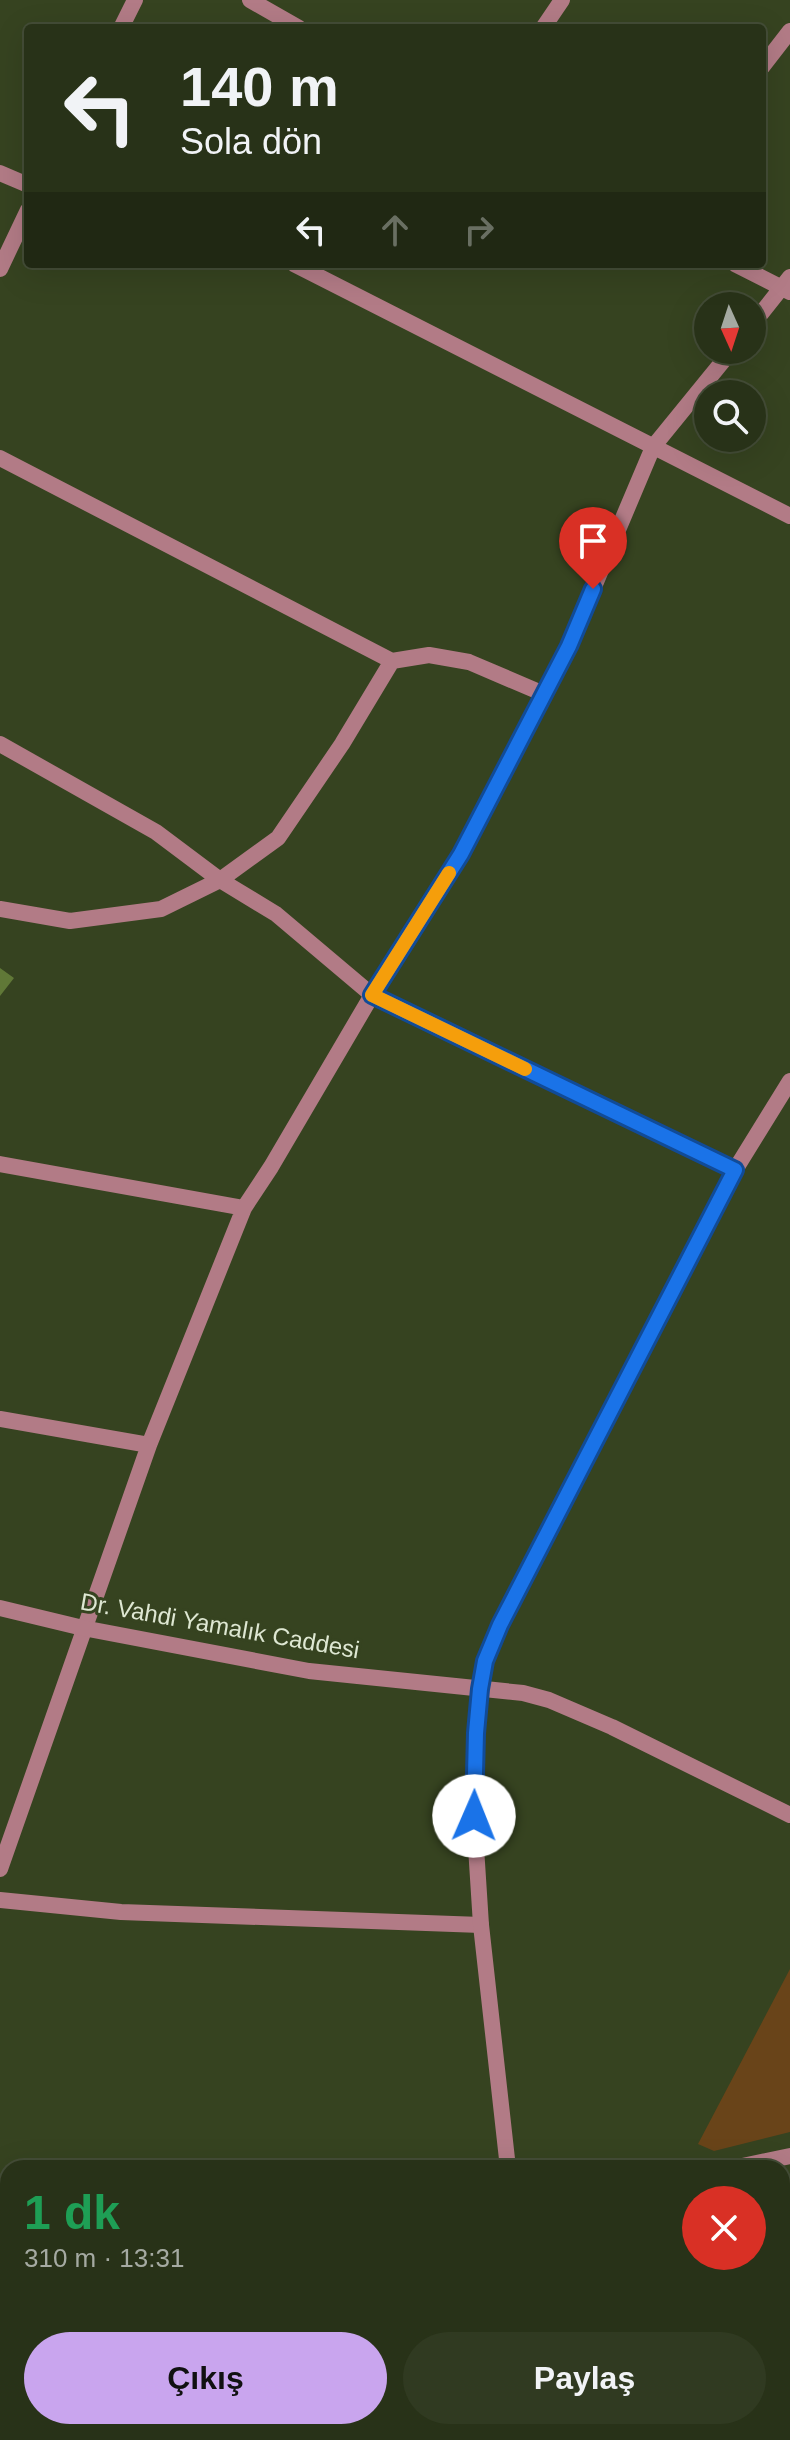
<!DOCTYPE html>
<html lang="tr">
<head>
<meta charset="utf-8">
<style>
	:root { --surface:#283218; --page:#303a21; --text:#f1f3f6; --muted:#a5aaa2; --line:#444d37; --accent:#c9a5ee }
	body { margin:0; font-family:Arial,sans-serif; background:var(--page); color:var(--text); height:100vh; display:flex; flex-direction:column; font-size:30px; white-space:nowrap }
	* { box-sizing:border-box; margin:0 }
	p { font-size:26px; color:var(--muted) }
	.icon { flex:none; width:44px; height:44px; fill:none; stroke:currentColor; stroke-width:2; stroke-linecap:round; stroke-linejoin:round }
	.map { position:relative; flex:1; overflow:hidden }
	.panel { position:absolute; left:0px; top:2160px; width:790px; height:280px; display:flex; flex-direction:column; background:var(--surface); border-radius:24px 24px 0 0; box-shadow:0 8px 32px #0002,0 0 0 2px var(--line) }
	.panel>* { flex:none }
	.top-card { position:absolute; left:24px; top:24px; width:742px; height:244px; border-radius:8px; box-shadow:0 8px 32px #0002,0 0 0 2px var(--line); background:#283218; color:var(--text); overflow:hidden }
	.needle { width:52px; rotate:177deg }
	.tools { position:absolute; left:694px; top:292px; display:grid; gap:16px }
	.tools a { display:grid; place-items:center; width:72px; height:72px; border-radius:50%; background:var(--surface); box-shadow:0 8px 32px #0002,0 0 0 2px var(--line); font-size:40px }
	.pin { position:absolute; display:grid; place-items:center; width:68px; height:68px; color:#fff; margin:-82px -34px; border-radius:50% 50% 50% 0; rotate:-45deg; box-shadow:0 0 8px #0007 }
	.pin .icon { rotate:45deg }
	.me { position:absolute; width:88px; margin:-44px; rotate:1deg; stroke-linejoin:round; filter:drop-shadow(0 0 6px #0008) }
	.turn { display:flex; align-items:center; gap:28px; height:168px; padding:0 24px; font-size:36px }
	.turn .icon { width:104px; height:104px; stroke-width:2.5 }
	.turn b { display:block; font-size:56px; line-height:68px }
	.lanes { display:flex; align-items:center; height:76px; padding:0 24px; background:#0003; justify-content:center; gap:40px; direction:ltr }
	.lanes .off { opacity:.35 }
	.round { display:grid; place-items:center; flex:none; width:84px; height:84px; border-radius:42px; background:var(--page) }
	.overview { display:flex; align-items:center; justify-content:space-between; height:136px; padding:0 24px }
	h1 { font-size:48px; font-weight:600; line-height:60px; color:#1e9e55 }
	.action { display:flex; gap:16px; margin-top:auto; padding:16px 24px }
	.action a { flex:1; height:92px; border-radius:48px; background:var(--accent); color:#111; font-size:32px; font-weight:600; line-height:92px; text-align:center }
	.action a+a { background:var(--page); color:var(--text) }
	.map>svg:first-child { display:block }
	.green { fill:#694419 }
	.building { fill:#607837 }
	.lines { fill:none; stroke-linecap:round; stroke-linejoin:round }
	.minor { stroke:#b27b86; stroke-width:16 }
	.tertiary { stroke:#b27b86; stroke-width:16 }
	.route-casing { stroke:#114b97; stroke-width:20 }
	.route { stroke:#1a73e8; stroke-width:14 }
	.slow { stroke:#f59e0b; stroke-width:14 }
	.labels { text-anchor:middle; stroke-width:6; stroke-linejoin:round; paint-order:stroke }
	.street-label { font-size:24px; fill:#dee7d2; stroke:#364320 }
</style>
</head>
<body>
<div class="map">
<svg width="790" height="2440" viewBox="0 0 790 2440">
	<rect width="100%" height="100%" fill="#364320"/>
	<path class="green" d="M790,1969v163l-76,19 -16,-7z
		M790,2193v55l-8,1v-54z"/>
	<path class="building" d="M0,968l14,10 -14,18z
		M205,2432h44v2l-43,5z"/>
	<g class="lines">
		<path class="minor" d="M250,0l49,28
			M121,28l14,-28
			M543,28l19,-28
			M762,67l28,-36
			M0,173l28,12
			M294,264l496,252
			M735,264l55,28
			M0,269l28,-59
			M752,325l38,-48
			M0,458l392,203 37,-6 40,7 75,32
			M0,744l156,88 64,48 56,34 96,81 363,175
			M0,909l70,12 91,-12 59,-29 58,-42 64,-94 50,-83
			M0,1164l244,44
			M0,1419l149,26
			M0,1869l149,-424 95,-237 27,-41 101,-172 89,-141 108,-208 84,-199 79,-97
			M0,1900l121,12 360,13
			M782,2267l8,-1
			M42,2432l1,8"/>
		<path class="tertiary" d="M0,1608l83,20 226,43 214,22 26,7 63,27 178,88
			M508,2168l-27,-243 -7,-109 2,-83 4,-44 5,-28 15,-36 235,-455 55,-89
			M733,2168l57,-12
			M0,2269h8
			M540,2432l1,8"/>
	</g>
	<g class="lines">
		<defs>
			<path id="route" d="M474,1816l2,-83 4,-44 5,-28 15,-36 235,-455 -363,-175 89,-141 108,-208 24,-57"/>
		</defs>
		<use href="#route" class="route-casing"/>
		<use href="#route" class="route"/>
		<path class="slow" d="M449,873l-77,122 153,74"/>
	</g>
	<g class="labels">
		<g class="street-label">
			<text transform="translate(220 1626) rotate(10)" y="8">Dr. Vahdi Yamalık Caddesi</text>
		</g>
	</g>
</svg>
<div class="tools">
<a><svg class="needle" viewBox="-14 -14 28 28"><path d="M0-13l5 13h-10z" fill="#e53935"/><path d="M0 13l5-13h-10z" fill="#a5aaa2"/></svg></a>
<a><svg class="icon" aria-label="search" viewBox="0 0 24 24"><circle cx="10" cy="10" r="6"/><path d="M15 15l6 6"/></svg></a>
</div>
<div class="pin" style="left:593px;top:589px;background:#d93025"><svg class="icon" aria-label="arrive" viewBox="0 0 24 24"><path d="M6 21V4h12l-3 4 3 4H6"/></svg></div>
<svg class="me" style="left:474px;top:1816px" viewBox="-20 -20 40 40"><circle r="19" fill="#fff"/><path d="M0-13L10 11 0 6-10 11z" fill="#1a73e8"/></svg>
<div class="top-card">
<div class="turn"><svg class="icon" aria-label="left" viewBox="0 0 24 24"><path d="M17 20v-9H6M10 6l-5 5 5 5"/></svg><div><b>140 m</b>Sola dön</div></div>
<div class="lanes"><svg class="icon" aria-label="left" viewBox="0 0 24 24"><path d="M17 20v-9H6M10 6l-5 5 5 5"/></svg><svg class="icon off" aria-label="ahead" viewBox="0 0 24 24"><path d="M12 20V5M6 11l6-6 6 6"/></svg><svg class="icon off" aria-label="right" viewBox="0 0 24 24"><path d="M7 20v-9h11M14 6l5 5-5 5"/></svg></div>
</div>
<section class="panel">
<div class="overview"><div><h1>1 dk</h1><p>310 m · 13:31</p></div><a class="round" style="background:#d93025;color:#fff"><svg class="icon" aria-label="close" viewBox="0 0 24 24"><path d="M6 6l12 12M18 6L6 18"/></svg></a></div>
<div class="action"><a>Çıkış</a><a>Paylaş</a></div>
</section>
</div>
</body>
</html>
